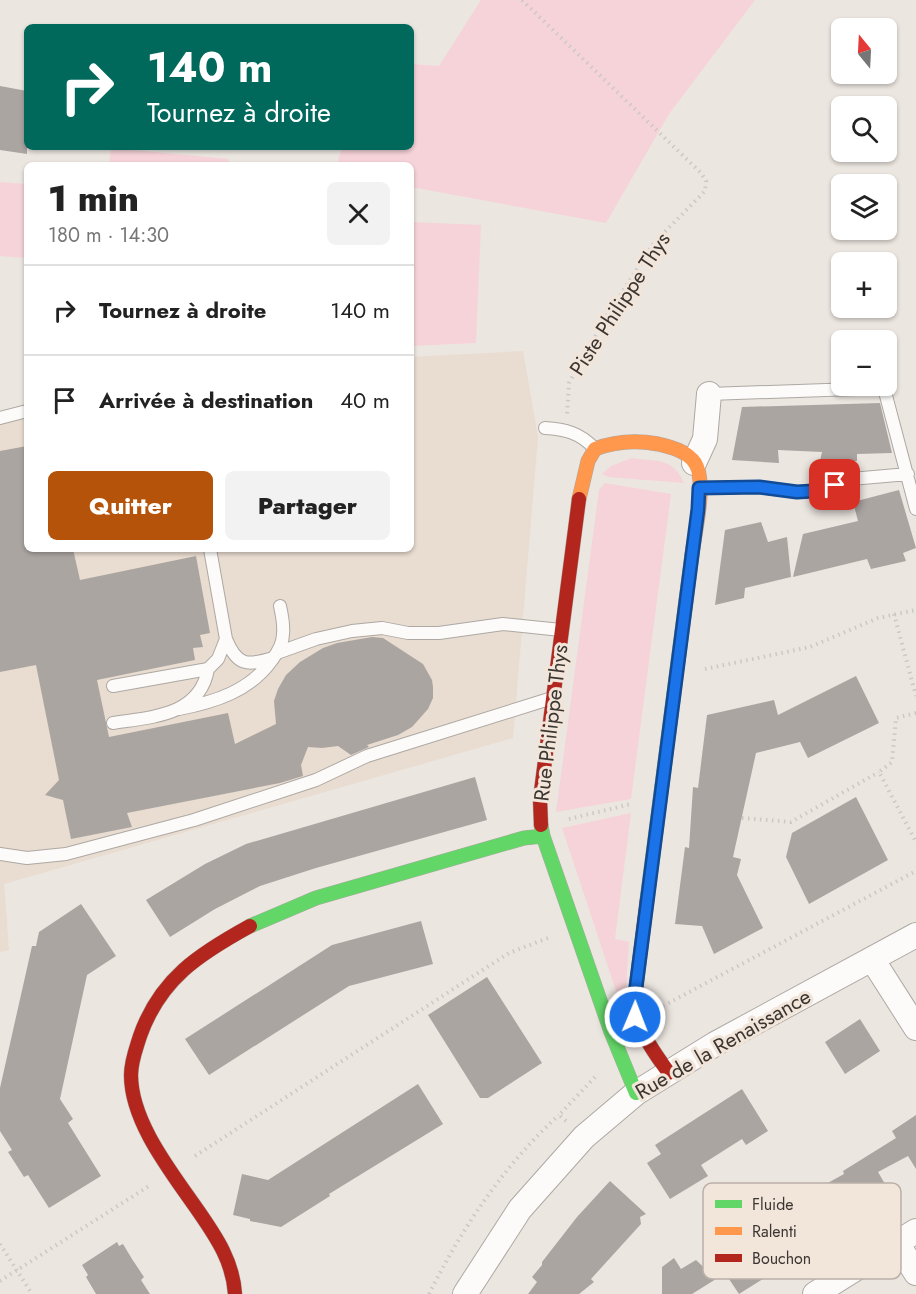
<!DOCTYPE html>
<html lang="fr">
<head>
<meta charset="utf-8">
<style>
	:root { --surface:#fff; --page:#f2f2f2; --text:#222; --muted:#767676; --line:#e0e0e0; --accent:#b45309 }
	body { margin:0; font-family:Jost,sans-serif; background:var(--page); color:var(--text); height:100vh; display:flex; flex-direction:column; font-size:22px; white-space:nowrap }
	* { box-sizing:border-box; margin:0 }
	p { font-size:20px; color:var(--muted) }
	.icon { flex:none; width:33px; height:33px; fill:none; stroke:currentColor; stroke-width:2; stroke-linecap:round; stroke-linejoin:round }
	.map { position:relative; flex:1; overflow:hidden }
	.side { position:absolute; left:24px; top:162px; width:390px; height:390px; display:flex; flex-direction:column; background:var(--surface); border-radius:9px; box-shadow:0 2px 4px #0004 }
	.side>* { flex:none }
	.guide { position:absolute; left:24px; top:24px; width:390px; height:126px; border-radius:9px; box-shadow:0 2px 4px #0004; background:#00695c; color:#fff; overflow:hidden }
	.needle { width:39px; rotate:342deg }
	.tools { position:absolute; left:831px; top:18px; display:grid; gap:12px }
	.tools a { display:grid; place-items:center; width:66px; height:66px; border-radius:9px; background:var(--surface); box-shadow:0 2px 4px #0004; font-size:30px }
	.pin { position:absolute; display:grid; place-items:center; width:51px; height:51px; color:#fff; margin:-26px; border-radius:12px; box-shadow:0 3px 9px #0006 }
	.me { position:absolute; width:66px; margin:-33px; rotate:1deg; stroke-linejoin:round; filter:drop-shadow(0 0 4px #0008) }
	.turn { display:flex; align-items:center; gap:21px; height:126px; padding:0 24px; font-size:27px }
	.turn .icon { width:78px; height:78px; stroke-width:2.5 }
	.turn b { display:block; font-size:42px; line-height:51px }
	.round { display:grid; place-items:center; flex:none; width:63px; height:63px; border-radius:9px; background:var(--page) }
	.headline { display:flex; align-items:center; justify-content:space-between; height:102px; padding:0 24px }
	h1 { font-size:36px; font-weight:800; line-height:45px }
	.action { display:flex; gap:12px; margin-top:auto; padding:12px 24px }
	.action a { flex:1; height:69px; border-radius:9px; background:var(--accent); color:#fff; font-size:24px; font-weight:800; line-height:69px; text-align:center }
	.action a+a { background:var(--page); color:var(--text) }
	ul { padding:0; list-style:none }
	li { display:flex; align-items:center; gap:18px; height:90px; padding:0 24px; border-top:2px solid var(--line) }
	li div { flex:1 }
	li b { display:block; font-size:22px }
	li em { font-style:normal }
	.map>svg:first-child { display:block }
	.built { fill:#e9dcd0 }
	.green { fill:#f6d3d8 }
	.building { fill:#aba5a2 }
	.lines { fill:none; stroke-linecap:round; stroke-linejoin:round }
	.lane-casing { stroke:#ada8a3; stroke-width:14 }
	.street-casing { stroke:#ada8a3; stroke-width:26 }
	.fast-casing { stroke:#ada8a3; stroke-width:15 }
	.slow-casing { stroke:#ada8a3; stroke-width:15 }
	.jam-casing { stroke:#ada8a3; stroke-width:15 }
	.path { stroke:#cbc8c6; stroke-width:4; stroke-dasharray:1.5 4.5; stroke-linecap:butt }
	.lane { stroke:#fcfbfa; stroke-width:12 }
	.street { stroke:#fcfbfa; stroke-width:24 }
	.fast { stroke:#63d668; stroke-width:14 }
	.slow { stroke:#ff974d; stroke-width:14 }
	.jam { stroke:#b3261e; stroke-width:14 }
	.route-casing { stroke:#114b97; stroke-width:15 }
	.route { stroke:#1a73e8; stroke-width:10 }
	.labels { text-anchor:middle; stroke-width:6; stroke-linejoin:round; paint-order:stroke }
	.street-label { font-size:21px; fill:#3c3632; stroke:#f2e5da }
	.key { fill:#f2e5da; stroke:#bbb0a8; stroke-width:1.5 }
	.key-label { font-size:16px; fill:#3c3632 }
</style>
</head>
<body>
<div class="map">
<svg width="916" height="1294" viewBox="0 0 916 1294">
	<rect width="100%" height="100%" fill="#ece6e0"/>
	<path class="built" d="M523,351l15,86 -25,301 -509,146 5,66 -9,2v-540l27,-2v139h384v-192z"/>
	<path class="green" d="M481,0h274l-86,114 -63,109 -195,-36v-22h-74l5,-18h69v-83l28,2z
		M111,148l118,11 -1,6h-119z
		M0,182l27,2v74l-27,-2z
		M411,222l70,3 -5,118 -65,3z
		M632,458c25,4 41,-1 52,25l-76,-6 -6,-3 9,-8z
		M605,483l66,11 -40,305 -75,13 43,-322z
		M631,813l-16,126 14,3 -5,77 -9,-20 1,-8 -54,-163z"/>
	<path class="building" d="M0,86l27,5v63l-27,-4z
		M880,403l12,50 -35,1v7h-37l2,-9 -44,-2 1,13 -47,-3 10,-53z
		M27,446v103h46l7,31 116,-24 14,77 -10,2 3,12 -10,1 2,12 -98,20 12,57 119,-24 7,31 41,-20 -2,-23 4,-12 8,-14 14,-13 23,-14 14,-5 35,-6 11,1 40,26 9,16 1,7v11l-5,11 -16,18 -14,8 -31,10 2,2 -18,8 -13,-9 -16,2 -14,-1 -7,18 2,11 -23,7 -153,30 5,14 -61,12 -8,-39 -18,-5 14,-15 -23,-115 -36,7v-221z
		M899,490l17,58 -13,5 3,8 -35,8 -4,-10 -74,18 10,-43 55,-13 -5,-19z
		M761,522l7,20 19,-5 4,40 -46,11 -1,10 -29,7 10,-75z
		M856,676l23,47 -71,35 -8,-16 -44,11 -23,104 8,2 -4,16 26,53 -49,26 -12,-28 -27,-2 10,-77 4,1 4,-61 5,1 9,-73 67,-15 4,15z
		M475,777l12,43 -171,48 -56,18 -45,23 -45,28 -24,-37 59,-36 41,-20z
		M856,797l32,63 -79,44 -23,-47 6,-24z
		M81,904l35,52 -29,19 -27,124 13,20 -5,4 33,53 -52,32 -21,-33 -4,2 -16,-25 4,-2 -12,-19v-43l32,-142h4l3,-14z
		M421,921l12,43 -84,22 -140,89 -24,-36 147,-94z
		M487,977l55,86 -54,35h-8l-52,-83z
		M860,1019l20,32 -35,23 -20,-32z
		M418,1084l25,40 -114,70 1,2 -49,31 -31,-6v-2l-17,-4 9,-41 26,6z
		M742,1089l26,42 -22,14 -4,-6 -41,26 7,11 -38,23 -23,-36 14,-9 -6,-9z
		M916,1115v54l-8,-13 -30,16 14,24 -24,15 -3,-4 -38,25 3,4 -23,15 -14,-22 -40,27 13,21 -27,17 -14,-21 -5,3 -15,-22 33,-21 3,5 65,-43 38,-21 -1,-3 53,-33 -4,-7z
		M610,1181l36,33 -6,3 1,7 -50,55 3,3 -15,12h-51l9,-12 -5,-5 10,-12v-3l35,-45z
		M117,1242l2,4 4,-2 9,15 12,18 -3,3 9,14h-54l-10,-17 2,-2 -6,-10z
		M674,1258l7,11 15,-9 20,19 -24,15h-30v-27z"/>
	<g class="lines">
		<defs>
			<path id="lane" d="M709,394l175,-6 32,121
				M0,418l27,-7
				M545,428c20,1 35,5 49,20
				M700,488l59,-1 38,5 16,-1 38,-12 57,-5
				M226,639c11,27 21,27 47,19
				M277,653l39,-14 36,-8 30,-3 26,5h31l64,-9 58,6
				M113,686l95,-17 10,-10 8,-20 -16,-90
				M179,709c36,-7 71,-18 93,-49 6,-8 11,-16 11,-26 1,-9 -1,-19 -3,-28
				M113,723c38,-6 87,-7 95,-54
				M0,854l27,4 39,-4 128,-34 122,-40 51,-24 182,-57"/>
			<path id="street" d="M694,463l11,-24 4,-45
				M872,959l44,69
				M897,1243l19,30
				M465,1294l55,-85 64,-72 52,-44 79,-49 201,-109
				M815,1294l101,-63"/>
			<path id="fast" d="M541,825l2,11 68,196 25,61
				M647,900l45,-346
				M250,926l66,-28 208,-60 19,-2"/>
			<path id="slow" d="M579,499l9,-38 7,-12c21,-8 41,-9 63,-5 13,3 29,7 37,19 12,18 0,69 -3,91"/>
			<path id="jam" d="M541,825l-1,-26 39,-300
				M647,900l-12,95c2,34 14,51 34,78
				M235,1294c-2,-32 -18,-56 -36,-82 -26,-38 -68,-89 -68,-137 0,-14 5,-26 9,-39 20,-57 59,-82 110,-110"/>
		</defs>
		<use href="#lane" class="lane-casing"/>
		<use href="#street" class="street-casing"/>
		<use href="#fast" class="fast-casing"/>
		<use href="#slow" class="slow-casing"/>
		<use href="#jam" class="jam-casing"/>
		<path class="path" d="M522,0l179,173 5,8 -1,10 -51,52 -48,74 -37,66 -2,31
			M894,614l22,82
			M705,669l105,-22 68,-29 38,-8
			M916,713l-20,5 -4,44 -13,10 37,70
			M742,818l49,4 88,-50
			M569,819l62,-15
			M663,1006l253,-135
			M566,1121l-7,-6 38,-40
			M195,1156l314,-203 39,-15
			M0,1244l32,50
			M0,1281l149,-95
			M429,1294c33,-66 75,-129 130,-179"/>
		<use href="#lane" class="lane"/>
		<use href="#street" class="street"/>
		<use href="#fast" class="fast"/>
		<use href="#slow" class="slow"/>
		<use href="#jam" class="jam"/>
	</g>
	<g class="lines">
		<defs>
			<path id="route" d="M635,1017v-22l63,-486 1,-21 60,-1 38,5 16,-1 22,-6"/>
		</defs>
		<use href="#route" class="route-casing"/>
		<use href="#route" class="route"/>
	</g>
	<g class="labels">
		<g class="street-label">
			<text transform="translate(620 304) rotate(-57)" y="7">Piste Philippe Thys</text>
			<text transform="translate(551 723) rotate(-83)" y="7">Rue Philippe Thys</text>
			<text transform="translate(723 1044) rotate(-30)" y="7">Rue de la Renaissance</text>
		</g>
	</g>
	<rect x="703" y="1183" width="198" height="96" rx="9" class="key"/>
	<rect x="715" y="1200" width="27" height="8" fill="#63d668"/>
	<rect x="715" y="1227" width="27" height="8" fill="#ff974d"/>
	<rect x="715" y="1254" width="27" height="8" fill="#b3261e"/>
	<g class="key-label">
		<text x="752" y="1210">Fluide</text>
		<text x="752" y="1237">Ralenti</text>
		<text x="752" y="1264">Bouchon</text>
	</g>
</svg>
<div class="tools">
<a><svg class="needle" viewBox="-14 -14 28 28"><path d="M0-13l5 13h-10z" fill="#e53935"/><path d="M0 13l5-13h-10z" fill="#767676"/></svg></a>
<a><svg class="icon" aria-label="search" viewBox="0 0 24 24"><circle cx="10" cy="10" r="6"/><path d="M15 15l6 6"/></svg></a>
<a><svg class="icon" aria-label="layers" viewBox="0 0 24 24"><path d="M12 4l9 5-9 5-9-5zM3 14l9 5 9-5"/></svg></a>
<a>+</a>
<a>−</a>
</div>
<div class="pin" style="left:835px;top:485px;background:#d93025"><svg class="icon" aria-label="arrive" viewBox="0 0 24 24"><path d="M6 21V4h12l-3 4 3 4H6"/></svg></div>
<svg class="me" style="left:635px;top:1017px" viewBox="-20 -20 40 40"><circle r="17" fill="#1a73e8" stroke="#fff" stroke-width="3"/><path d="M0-11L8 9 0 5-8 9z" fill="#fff"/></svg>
<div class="guide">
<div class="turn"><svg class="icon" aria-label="right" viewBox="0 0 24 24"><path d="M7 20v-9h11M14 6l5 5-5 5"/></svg><div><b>140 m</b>Tournez à droite</div></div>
</div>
<section class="side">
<div class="headline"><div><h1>1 min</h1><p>180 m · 14:30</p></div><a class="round"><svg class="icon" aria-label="close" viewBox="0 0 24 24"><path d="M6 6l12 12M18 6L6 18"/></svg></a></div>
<ul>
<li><svg class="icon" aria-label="right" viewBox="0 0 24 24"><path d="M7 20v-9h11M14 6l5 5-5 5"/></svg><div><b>Tournez à droite</b></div><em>140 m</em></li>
<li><svg class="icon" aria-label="arrive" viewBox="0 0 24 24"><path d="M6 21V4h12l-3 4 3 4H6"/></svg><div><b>Arrivée à destination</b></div><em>40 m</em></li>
</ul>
<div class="action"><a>Quitter</a><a>Partager</a></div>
</section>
</div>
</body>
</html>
